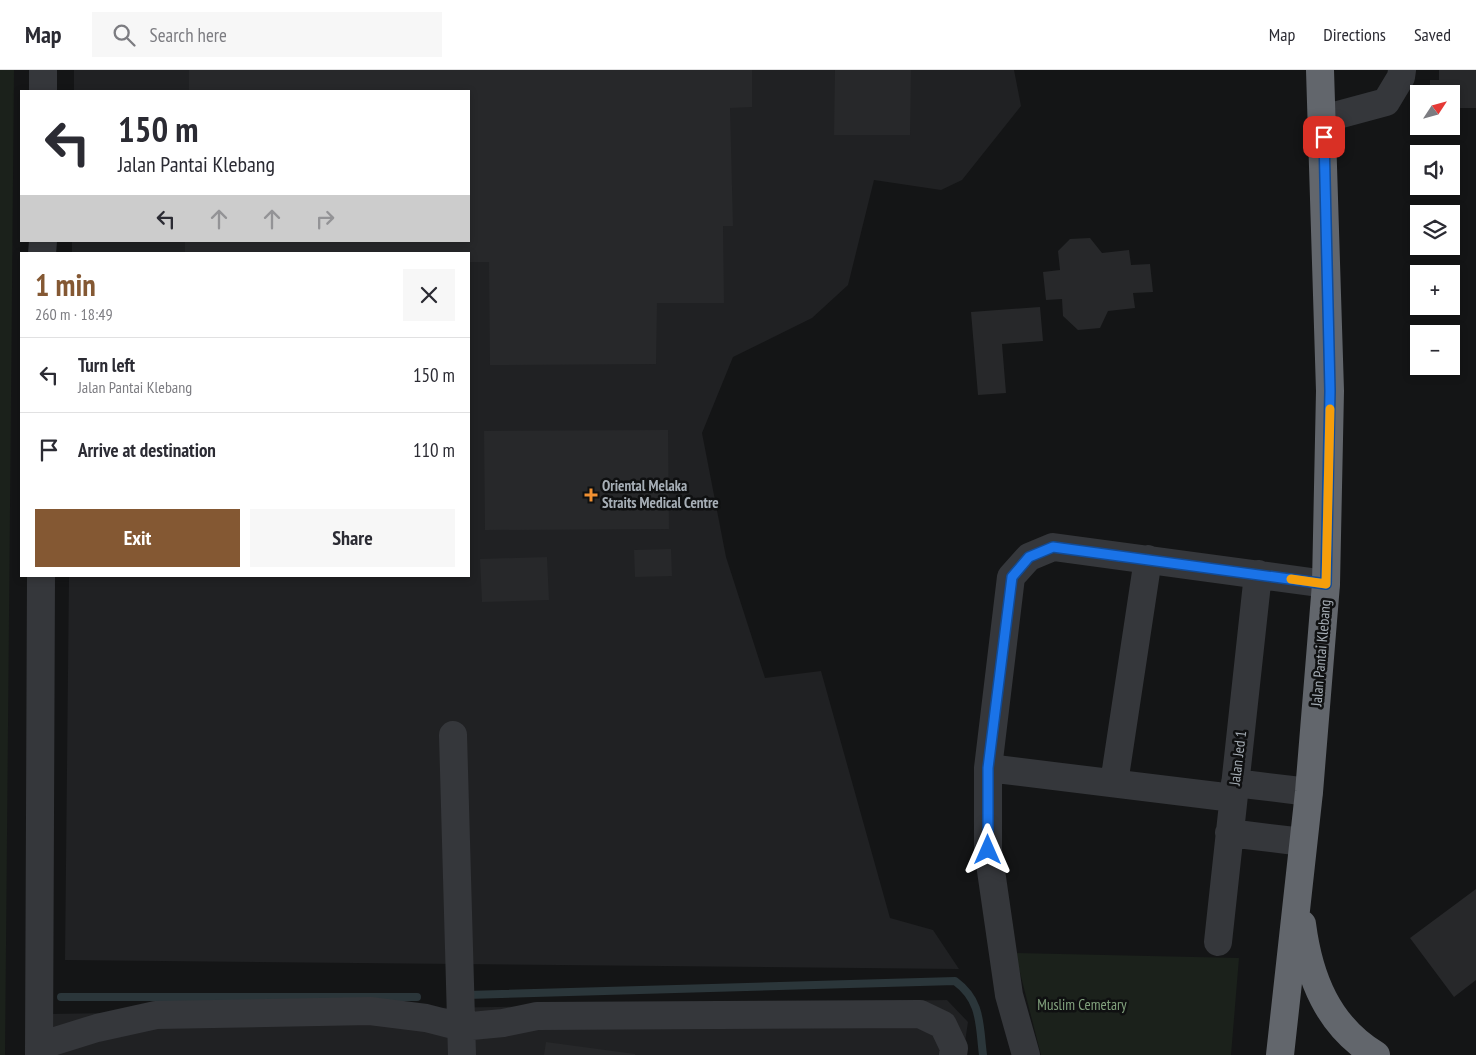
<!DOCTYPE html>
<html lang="en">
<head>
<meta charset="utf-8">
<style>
	:root { --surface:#fff; --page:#f7f7f7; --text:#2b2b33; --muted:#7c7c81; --line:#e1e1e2; --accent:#845833 }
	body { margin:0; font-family:"PT Sans Narrow",sans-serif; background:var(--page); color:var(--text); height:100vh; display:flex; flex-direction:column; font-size:19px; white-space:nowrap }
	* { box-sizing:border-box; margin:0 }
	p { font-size:16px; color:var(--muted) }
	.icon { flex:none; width:28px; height:28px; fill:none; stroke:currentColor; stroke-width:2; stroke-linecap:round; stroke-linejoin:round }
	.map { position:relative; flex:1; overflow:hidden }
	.sheet { position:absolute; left:20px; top:182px; width:450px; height:325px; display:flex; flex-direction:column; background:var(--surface); border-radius:0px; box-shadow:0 2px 8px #0003 }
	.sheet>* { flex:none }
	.hud { position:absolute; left:20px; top:20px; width:450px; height:152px; border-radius:0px; box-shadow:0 2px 8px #0003; background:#fff; color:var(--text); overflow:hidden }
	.needle { width:32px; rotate:54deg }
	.tools { position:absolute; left:1410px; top:15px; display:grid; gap:10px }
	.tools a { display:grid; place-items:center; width:50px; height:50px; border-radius:0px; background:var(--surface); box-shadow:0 2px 8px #0003; font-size:25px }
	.pin { position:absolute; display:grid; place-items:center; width:42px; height:42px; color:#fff; margin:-21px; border-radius:10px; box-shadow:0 2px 8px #0006 }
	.me { position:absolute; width:55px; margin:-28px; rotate:0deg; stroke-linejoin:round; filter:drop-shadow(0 0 4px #0008) }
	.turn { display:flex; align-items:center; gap:18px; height:105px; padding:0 15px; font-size:22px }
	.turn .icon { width:65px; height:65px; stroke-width:2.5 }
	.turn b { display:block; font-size:35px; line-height:42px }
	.lanes { display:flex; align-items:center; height:48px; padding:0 15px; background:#0003; justify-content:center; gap:25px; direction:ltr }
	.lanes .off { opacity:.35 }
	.round { display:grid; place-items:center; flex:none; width:52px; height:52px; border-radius:0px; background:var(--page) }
	.headline { display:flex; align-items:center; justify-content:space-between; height:85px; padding:0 15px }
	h1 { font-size:30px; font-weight:700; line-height:38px; color:var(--accent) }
	.action { display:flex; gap:10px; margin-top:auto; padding:10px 15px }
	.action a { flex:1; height:58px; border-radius:0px; background:var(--accent); color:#fff; font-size:20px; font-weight:700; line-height:58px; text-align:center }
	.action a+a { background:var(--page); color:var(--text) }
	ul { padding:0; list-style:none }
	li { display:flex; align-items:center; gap:15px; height:75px; padding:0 15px; border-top:1px solid var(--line) }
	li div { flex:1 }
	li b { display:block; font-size:19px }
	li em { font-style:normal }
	header { display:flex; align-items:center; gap:30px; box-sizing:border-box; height:70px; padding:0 25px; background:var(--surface); border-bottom:1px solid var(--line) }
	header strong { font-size:24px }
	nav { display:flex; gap:28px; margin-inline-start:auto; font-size:18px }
	.search { width:350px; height:45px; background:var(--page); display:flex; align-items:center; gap:12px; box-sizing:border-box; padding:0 18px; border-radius:0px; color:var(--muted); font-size:19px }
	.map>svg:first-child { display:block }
	.built { fill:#202123 }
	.green { fill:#1b211b }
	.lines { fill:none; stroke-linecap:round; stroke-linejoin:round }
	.stream { stroke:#2b363a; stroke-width:8 }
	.building { fill:#27282a }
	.minor { stroke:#35373b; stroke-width:28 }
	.highway { stroke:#62666c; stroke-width:28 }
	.route-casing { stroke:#114b97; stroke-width:12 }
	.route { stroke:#1a73e8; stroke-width:9 }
	.slow { stroke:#f59e0b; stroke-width:9 }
	.poi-dot { fill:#f09032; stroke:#0f1011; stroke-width:2 }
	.labels { text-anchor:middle; stroke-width:5; stroke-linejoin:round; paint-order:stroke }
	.poi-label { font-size:15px; font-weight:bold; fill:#a6aeb6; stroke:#0f1011; text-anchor:start }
	.street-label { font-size:15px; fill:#a6aeb6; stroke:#0f1011 }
	.park-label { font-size:15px; fill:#81a17d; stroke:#0f1011 }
</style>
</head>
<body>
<header>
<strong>Map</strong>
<div class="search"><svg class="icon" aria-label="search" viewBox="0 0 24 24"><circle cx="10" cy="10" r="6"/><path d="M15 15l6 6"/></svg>Search here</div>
<nav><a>Map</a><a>Directions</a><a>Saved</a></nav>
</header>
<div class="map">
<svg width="1476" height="985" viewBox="0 0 1476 985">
	<rect width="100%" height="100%" fill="#141516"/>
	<path class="built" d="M74,0h940l7,36 -59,74 -21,10 -67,-10 -26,105 -36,33 -79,39 -31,76 24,124 39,121 56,-7 69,247 43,12 26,39 -894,-9 4,-384h400v-322h-397v-13h397v-150h-395z
		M947,930l21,22 -5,33h-915l1,-41z"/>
	<path class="green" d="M0,0h14l-9,985h-5z
		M1015,883l224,5 -8,97h-190z"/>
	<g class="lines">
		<path class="stream" d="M467,925l488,-14c27,20 24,43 28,74
			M61,927h356"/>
	</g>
	<path class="building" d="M189,0h563v37l-22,1 3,118h-10l1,77h-67l-1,61 -166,1 -1,-103h-20v-8h-284v-13h284v-150h-280z
		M835,0h76l-1,65h-76z
		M1439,0h37v38h-25v-14h-21v-14h9z
		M1090,168l12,15 27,-3 2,15 19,-1 3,28 -20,1 2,15 -27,3 -8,17 -22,2 -15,-14 -1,-17 -16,1 -3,-28 17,-2 -2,-19 12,-12z
		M1040,237l3,34 -41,3 4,49 -28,2 -7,-83z
		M668,360l1,99 -184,1 -1,-99z
		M671,479l1,27 -37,1 -1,-27z
		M547,487l2,43 -67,2 -2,-43z
		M1476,819v91l-22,17 -44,-59z
		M546,972l89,12v1h-91z"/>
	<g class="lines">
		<path class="minor" d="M43,21v-21
			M1323,49l63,-17 15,-25 1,-7
			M42,184l1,-13
			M453,665l9,320
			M988,698l245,30
			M1114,713l34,-224
			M1235,713l74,9
			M1229,763l74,9
			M1218,872l40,-368
			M39,976l58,-18 59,-13 214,-4 56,7 35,9 42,-4 34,-7 383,-2 23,11 11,23 -1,7
			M39,985l2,-479
			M1026,985l-17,-60 -21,-145v-82l23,-191 18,-20 24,-10 273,37"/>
		<path class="highway" d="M1302,854c7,54 26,102 74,131
			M1280,985l29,-263 17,-208 4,-193 -10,-321"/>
	</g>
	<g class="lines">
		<defs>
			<path id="route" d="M988,780v-82l24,-191 17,-20 24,-10 273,37 4,-193 -6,-254"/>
		</defs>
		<use href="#route" class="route-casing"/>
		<use href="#route" class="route"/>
		<path class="slow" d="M1291,509l35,5 4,-175"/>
	</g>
	<path class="poi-dot" d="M588.5 417.5h5v5h5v5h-5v5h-5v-5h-5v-5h5z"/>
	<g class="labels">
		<g class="poi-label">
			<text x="602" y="421">Oriental Melaka<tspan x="602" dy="17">Straits Medical Centre</tspan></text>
		</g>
		<g class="street-label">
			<text transform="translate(1321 583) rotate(-85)" y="5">Jalan Pantai Klebang</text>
			<text transform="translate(1238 688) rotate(-83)" y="5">Jalan Jed 1</text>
		</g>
		<g class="park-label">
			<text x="1082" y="940">Muslim Cemetary</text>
		</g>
	</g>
</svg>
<div class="tools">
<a><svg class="needle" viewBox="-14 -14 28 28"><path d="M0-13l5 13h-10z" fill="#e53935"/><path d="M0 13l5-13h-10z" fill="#7c7c81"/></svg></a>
<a><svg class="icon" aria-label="sound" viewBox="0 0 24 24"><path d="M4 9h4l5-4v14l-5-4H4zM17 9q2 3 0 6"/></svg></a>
<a><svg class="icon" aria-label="layers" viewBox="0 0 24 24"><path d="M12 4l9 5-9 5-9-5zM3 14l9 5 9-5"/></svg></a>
<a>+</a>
<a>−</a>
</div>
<div class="pin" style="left:1324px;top:67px;background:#d93025"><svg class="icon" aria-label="arrive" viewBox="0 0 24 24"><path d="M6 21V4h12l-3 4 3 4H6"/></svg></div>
<svg class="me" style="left:988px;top:780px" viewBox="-20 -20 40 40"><path d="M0-17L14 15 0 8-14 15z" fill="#1a73e8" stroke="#fff" stroke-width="4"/></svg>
<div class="hud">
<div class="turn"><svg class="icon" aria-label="left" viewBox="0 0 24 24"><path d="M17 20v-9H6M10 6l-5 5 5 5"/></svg><div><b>150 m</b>Jalan Pantai Klebang</div></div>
<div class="lanes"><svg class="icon" aria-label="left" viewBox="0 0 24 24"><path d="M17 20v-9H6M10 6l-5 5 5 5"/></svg><svg class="icon off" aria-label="ahead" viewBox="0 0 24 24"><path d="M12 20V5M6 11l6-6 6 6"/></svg><svg class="icon off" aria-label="ahead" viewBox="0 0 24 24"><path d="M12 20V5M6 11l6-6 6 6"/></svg><svg class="icon off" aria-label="right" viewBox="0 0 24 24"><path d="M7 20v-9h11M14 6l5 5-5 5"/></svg></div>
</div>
<section class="sheet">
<div class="headline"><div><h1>1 min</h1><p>260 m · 18:49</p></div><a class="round"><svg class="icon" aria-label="close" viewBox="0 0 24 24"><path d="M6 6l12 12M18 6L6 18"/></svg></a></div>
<ul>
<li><svg class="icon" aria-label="left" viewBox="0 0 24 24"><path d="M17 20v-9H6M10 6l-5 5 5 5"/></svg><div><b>Turn left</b><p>Jalan Pantai Klebang</p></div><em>150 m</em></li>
<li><svg class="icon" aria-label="arrive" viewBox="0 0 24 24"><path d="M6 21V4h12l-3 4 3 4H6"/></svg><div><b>Arrive at destination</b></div><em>110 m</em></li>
</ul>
<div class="action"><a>Exit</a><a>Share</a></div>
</section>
</div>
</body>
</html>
